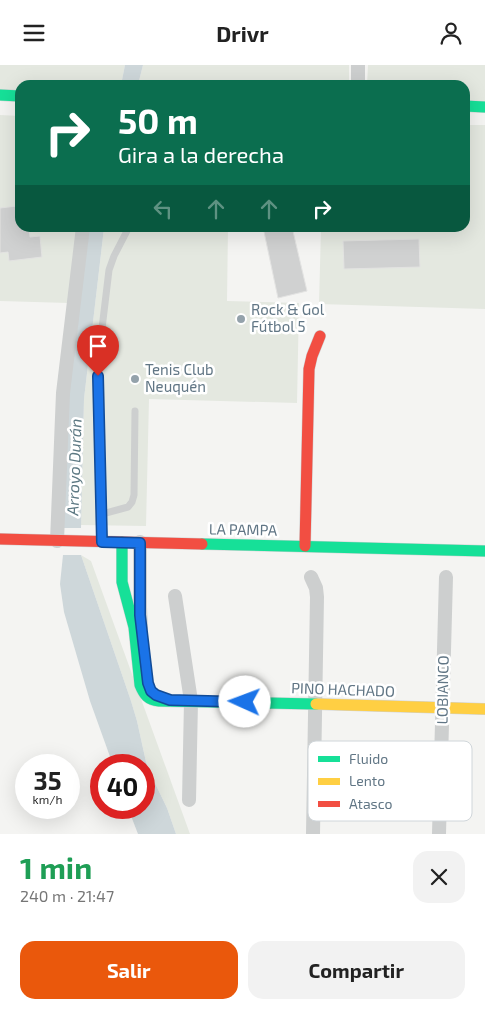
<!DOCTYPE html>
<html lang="es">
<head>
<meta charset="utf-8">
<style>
	:root { --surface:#fff; --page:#f2f2f2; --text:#222; --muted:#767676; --accent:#ea580c }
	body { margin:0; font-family:"Exo 2",sans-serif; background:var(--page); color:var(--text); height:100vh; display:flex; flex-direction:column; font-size:19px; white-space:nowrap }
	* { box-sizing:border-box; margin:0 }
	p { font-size:16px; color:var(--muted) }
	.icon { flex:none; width:28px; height:28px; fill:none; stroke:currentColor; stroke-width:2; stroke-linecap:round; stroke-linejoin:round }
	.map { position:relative; height:769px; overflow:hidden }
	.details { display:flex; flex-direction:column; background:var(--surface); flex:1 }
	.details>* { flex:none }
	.guide { position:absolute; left:15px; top:15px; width:455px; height:152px; border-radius:15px; box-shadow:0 5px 20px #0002; background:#0b6e4f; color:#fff; overflow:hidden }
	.speed { position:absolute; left:15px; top:689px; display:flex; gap:10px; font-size:25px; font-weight:700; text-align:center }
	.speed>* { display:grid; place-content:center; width:65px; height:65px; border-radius:50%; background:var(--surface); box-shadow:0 5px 20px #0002; line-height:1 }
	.speed small { font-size:12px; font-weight:400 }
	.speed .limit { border:8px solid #d22; background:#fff; color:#111 }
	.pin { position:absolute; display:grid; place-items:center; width:42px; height:42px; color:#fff; margin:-51px -21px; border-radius:50% 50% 50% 0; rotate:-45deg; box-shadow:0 0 5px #0007 }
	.pin .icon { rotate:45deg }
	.me { position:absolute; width:55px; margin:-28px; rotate:272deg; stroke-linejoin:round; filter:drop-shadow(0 0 4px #0008) }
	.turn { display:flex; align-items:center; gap:18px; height:105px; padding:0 20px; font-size:22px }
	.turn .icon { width:65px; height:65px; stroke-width:2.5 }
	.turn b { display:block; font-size:35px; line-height:42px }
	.lanes { display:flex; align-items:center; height:48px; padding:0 20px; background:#0003; justify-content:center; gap:25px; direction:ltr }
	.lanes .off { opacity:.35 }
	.round { display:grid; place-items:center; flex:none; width:52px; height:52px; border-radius:15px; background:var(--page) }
	.headline { display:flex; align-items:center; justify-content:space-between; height:85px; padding:0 20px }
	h1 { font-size:30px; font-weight:700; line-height:38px; color:#1e9e55 }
	.primary-button { display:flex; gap:10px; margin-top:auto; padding:10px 20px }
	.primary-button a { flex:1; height:58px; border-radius:15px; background:var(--accent); color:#fff; font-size:20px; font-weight:700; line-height:58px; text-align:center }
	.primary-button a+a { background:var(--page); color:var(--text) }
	header { display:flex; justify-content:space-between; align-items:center; height:65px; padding:0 20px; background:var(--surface); font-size:22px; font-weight:700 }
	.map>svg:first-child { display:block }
	.green { fill:#e4e8e0 }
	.water { fill:#ced7da }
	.building { fill:#d0d1d1; stroke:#e3e3e2 }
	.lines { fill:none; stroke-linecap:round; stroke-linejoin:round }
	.fast-casing { stroke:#cfd1d2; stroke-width:12 }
	.slow-casing { stroke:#cfd1d2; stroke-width:12 }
	.jam-casing { stroke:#cfd1d2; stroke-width:12 }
	.lane { stroke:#cdcfcf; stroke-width:7 }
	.street { stroke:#cdcfcf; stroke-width:14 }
	.fast { stroke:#16e098; stroke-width:11 }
	.slow { stroke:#ffcf43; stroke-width:11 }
	.jam { stroke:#f24e42; stroke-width:11 }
	.route-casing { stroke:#114b97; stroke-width:12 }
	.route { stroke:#1a73e8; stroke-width:9 }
	.poi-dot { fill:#94a2ab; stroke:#fff; stroke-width:2 }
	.labels { text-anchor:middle; stroke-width:5; stroke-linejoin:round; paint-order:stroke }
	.poi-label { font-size:15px; fill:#617685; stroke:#fff; text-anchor:start }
	.street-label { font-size:15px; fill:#617685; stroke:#fff }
	.water-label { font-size:16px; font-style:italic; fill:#5d7983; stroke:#fff }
	.key { fill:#fff; stroke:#d0d6da; stroke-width:1 }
	.key-label { font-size:14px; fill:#617685 }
</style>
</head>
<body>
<header><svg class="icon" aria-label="menu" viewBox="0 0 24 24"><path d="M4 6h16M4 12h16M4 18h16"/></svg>Drivr<svg class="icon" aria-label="person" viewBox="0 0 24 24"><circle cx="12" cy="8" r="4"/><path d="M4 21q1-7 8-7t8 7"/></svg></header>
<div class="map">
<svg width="485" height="769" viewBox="0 0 485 769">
	<rect width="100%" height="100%" fill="#f4f4f2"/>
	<path class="green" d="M0,0h125l-4,20h-101v5h-20z
		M143,0h206v20h-211z
		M368,0h117v36l-20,-1v-15h-98z
		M0,50l20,1v111l58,1 -9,75 -69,-2z
		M465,60h20v184l-166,-5 2,-76 144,-1z
		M104,163h124l-1,73 72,2 -2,100 -148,-4 -3,127 -65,-1 3,-126z
		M81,490l10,6 99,273h-14l-9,-26 -15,-31 -6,-15 -9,-41 -6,-20z"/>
	<path class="water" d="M125,0h18l-5,20h-17z
		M87,163h17l-20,171 -3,129h-18l5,-133z
		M63,490h18l50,146 6,20 9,41 6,15 15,31 9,26h-38l-10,-26 16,-1v-42h-31l-23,-64 -26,-89 -4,-28z"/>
	<path class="building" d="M17,141l1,14h2v7h9l1,10 10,-1 2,21 -33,4 -1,-9 -8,1v-45z
		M263,162h29l15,64 -29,7z
		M419,174l1,28 -76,2 -1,-28z"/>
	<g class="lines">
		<defs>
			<path id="fast" d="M0,30l20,1
				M465,41l20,1
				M122,477v40l12,45 6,58c4,10 8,15 19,16l157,3
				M202,479l283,7"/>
			<path id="slow" d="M316,639l169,5"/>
			<path id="jam" d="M0,474l202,5
				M305,481l4,-177 3,-13 8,-20"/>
		</defs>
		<use href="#fast" class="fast-casing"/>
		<use href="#slow" class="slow-casing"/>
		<use href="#jam" class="jam-casing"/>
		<path class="lane" d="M102,449l26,-7 4,-5 2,-7 1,-84
			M102,474l-4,-163 2,-31 9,-75 5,-14 15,-29"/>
		<path class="street" d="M358,20v-20
			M57,476l6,-148 20,-166
			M140,477v65l1,21
			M311,512l5,11 1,9 -4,237
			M175,531l16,105 -2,99
			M439,769l7,-257"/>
		<use href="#fast" class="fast"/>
		<use href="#slow" class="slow"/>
		<use href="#jam" class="jam"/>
	</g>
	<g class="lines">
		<defs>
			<path id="route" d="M98,311l4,166 38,1v72l8,68 3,8 5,4 14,5 75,2"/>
		</defs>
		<use href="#route" class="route-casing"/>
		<use href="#route" class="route"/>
	</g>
	<g class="poi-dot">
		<circle cx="241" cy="254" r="5"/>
		<circle cx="135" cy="314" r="5"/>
	</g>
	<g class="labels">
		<g class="poi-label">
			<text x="251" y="250">Rock &amp; Gol<tspan x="251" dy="17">Fútbol 5</tspan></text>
			<text x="145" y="310">Tenis Club<tspan x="145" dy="17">Neuquén</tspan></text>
		</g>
		<g class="street-label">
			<text transform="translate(243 465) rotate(1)" y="5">LA PAMPA</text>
			<text transform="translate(343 625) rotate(2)" y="5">PINO HACHADO</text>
			<text transform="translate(443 625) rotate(-89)" y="5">LOBIANCO</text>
		</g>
		<g class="water-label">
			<text transform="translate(74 402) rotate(-88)" y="6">Arroyo Durán</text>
		</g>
	</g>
	<rect x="308" y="676" width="164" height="80" rx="8" class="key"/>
	<rect x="318" y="691" width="22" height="6" fill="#16e098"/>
	<rect x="318" y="713" width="22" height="7" fill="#ffcf43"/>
	<rect x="318" y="736" width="22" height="6" fill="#f24e42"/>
	<g class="key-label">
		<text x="349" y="699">Fluido</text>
		<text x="349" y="721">Lento</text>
		<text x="349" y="744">Atasco</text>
	</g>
</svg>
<div class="speed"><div>35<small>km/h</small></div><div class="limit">40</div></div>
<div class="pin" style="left:98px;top:311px;background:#d93025"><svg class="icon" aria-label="arrive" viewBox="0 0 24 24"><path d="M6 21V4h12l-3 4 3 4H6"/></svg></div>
<svg class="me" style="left:245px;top:637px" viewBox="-20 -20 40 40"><circle r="19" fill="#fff"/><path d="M0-13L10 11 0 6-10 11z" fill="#1a73e8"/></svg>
<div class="guide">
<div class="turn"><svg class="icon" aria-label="right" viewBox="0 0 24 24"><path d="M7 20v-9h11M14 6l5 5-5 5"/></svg><div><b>50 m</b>Gira a la derecha</div></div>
<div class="lanes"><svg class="icon off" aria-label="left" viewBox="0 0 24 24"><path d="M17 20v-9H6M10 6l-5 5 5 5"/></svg><svg class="icon off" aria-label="ahead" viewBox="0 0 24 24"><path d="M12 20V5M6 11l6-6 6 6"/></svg><svg class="icon off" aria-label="ahead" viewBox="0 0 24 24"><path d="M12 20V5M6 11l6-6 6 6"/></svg><svg class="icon" aria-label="right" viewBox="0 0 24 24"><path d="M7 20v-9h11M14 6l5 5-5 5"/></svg></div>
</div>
</div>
<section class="details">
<div class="headline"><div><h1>1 min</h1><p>240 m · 21:47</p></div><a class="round"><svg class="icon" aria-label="close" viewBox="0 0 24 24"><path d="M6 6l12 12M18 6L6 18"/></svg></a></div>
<div class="primary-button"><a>Salir</a><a>Compartir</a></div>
</section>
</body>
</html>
